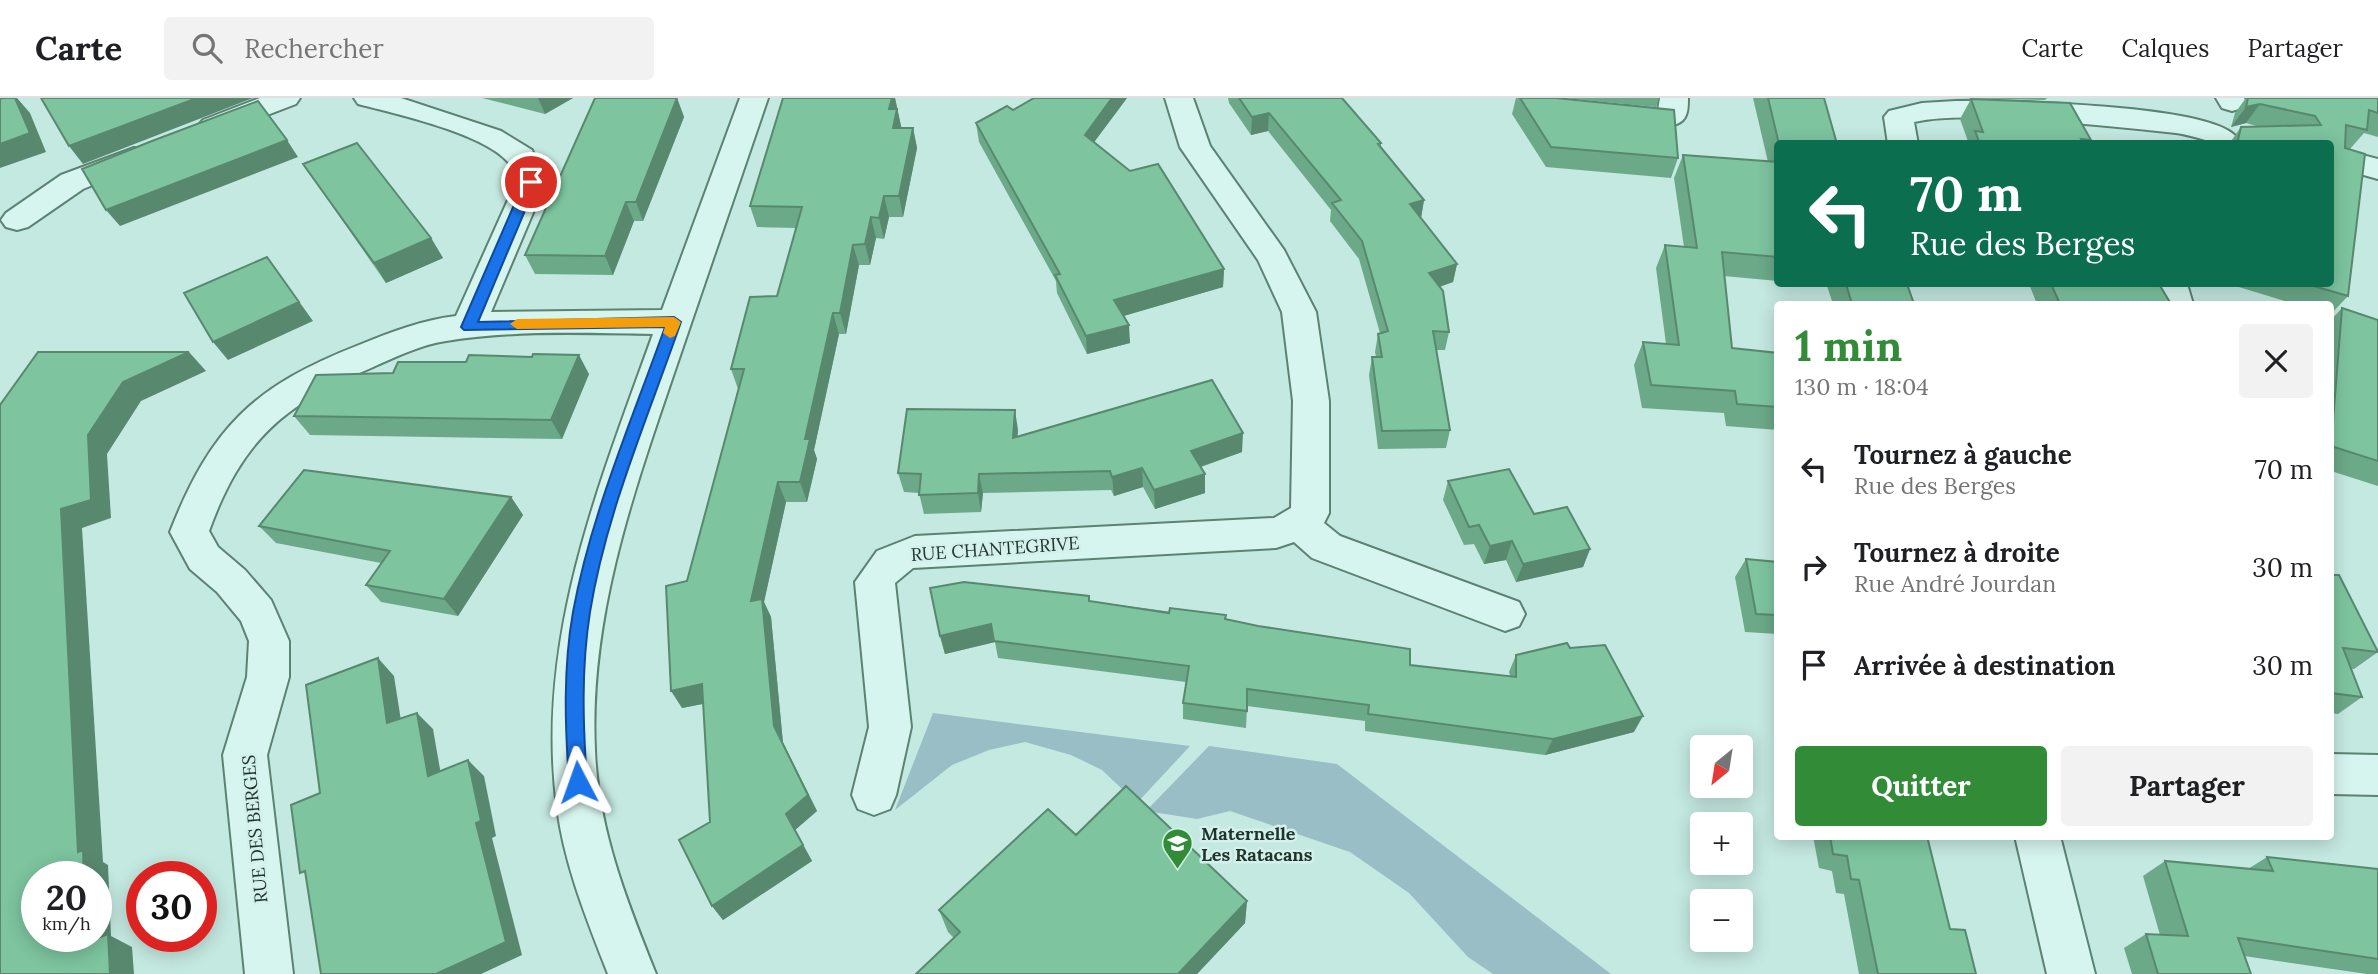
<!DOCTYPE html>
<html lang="fr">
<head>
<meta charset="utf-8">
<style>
	:root { --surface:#fff; --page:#f2f2f2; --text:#202124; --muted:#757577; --line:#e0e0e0; --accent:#328b37 }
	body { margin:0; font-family:Lora,serif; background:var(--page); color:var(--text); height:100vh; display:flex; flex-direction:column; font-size:26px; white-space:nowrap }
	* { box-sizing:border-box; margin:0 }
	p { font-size:23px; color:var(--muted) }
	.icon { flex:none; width:38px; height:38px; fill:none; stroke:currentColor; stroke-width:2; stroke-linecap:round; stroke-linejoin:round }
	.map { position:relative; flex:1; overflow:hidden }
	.details { position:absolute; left:1774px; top:203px; width:560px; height:539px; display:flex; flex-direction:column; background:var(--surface); border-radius:7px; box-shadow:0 4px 18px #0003 }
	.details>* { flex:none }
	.hud { position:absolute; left:1774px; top:42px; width:560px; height:147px; border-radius:7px; box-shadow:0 4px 18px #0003; background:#0b6e4f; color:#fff; overflow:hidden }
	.needle { width:46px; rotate:210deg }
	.controls { position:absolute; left:1690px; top:637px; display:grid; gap:14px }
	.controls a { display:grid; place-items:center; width:63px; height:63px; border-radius:7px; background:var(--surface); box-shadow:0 4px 18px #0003; font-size:35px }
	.speed { position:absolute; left:21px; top:763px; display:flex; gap:14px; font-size:35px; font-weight:700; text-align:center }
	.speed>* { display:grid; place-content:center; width:91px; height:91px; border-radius:50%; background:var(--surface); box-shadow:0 4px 18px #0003; line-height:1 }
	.speed small { font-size:18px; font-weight:400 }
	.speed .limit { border:10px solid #d22; background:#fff; color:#111 }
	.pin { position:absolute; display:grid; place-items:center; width:60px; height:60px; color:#fff; margin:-30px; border:4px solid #fff; border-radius:50%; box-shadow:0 2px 7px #0007 }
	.me { position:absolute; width:77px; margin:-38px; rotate:356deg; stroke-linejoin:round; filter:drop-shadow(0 0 5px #0008) }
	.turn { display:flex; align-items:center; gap:24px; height:147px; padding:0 21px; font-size:32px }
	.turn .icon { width:91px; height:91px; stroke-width:2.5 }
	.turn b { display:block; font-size:49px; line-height:60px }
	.round { display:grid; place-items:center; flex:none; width:74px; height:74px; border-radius:7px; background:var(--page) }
	.headline { display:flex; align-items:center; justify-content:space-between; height:119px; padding:0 21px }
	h1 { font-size:42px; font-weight:700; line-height:52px; color:var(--accent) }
	.primary-button { display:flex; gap:14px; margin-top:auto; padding:14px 21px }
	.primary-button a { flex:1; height:80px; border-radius:7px; background:var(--accent); color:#fff; font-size:28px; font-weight:700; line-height:80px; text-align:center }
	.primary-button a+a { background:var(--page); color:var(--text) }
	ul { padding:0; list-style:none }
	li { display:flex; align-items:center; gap:21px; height:98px; padding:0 21px }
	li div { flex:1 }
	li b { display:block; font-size:26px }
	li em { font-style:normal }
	header { display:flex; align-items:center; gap:42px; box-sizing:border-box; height:98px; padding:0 35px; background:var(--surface); border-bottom:2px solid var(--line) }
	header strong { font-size:33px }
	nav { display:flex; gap:38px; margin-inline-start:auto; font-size:24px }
	.search { width:490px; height:63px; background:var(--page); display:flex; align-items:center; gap:18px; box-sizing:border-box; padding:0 24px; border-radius:7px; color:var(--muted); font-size:26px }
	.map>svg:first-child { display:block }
	.green { fill:#99bec6 }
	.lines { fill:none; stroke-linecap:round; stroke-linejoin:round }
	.minor-casing { stroke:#5c8272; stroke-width:4 }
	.minor { fill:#d6f5ee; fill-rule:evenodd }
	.wall { fill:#6ca989 }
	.shaded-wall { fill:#58896f }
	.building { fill:#7dc49f; stroke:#58896f; stroke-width:2 }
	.route { fill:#1a73e8; stroke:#114b97; stroke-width:2 }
	.slow { fill:#f59e0b }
	.labels { text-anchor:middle; stroke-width:5; stroke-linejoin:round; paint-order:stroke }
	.street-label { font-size:18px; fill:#1f332a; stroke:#d3f1ea }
	.poi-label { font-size:18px; font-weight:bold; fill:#1f332a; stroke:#d3f1ea; text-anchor:start }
</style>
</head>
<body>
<header>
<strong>Carte</strong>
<div class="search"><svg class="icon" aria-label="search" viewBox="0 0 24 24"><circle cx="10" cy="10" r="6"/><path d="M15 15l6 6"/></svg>Rechercher</div>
<nav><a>Carte</a><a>Calques</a><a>Partager</a></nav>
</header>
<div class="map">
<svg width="2378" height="876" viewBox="0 0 2378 876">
	<rect width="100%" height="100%" fill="#c4e9e0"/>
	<path class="green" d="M933,615l257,33 -53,57 -35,-33 -31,-15 -46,-13 -36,8 -37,15 -57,45z
		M1209,648l128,18 274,210h-118l-25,-17 -59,-64 -59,-41 -120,-41 -33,8 -51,-8z"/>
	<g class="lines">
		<defs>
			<path id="minor" d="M260,0h40l-4,6 -73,28 -10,3 -10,-3 -5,-6 5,-6z
				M354,0h47l100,33 31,19 14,32 -55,130 171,-2 78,-212h28c-32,94 -64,187 -96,281 -41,120 -83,242 -77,371 3,79 32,152 61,224h-48c-21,-54 -44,-110 -51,-167 -22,-166 41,-320 96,-473 -69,-1 -139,-4 -207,7 -26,4 -51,16 -75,27 -88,37 -129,72 -162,163l9,16 27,23 26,30 18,41v36l-22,78 26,219h-48l-22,-219 24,-78 2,-36 -8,-20 -24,-29 -27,-23 -20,-37c41,-105 84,-146 189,-187 32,-13 63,-25 97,-29l60,-134c-2,-6 -3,-15 -8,-20 -25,-29 -112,-48 -150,-58z
				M1165,0h28l17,48 74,104 32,62 13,89v112l-5,10 16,13 179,66 6,12 -6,12 -14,5 -193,-73 -18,-16 -18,6 -363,20 -18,15 16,144 -15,68 -6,14 -16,6 -16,-6 -6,-14 17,-68 -14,-145 22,-31 38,-15 359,-18 17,-10 2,-107 -11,-89 -24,-52 -78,-113z
				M1660,0h28c0,5 0,13 -2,17 -7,20 -55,10 -70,6l-5,-6 5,-6 10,-3 32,4z
				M2216,0h28l2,4 -4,6 -10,3 -10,-3z
				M1956,3c47,0 258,3 281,37l-4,6c-21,0 -36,-8 -57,-11 -53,-6 -107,-11 -160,-14 -33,-1 -69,-4 -102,3l4,22h-30l-4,-27 5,-6 33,-8z
				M2331,49l47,12v20l-47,-13z
				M134,50l11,2 4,7 -4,7 -62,25 -55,38 -11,3 -11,-3 -5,-7 5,-7 55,-38z
				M2155,186h32l6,20h-33z
				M2331,656l47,1v40l-47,-1z
				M2015,738h45l35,138h-48z"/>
		</defs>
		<use href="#minor" class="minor-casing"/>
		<use href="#minor" class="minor"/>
	</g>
	<path class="wall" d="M482,0h91l-28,16z
		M677,0l7,19 -41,104h-9l-21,54 -78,-1 -10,-19z
		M783,0h112l6,30h12l4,20 -14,69h-14l-5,22 -8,-1 -6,27h-11l-13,69h-7l-25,116 3,9 -10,43h-21l-22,100 7,15 12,126 34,68 -22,19 17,31 -89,59 -11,-14 -2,-84 -7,-118 -21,4 5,-127 51,-192 -7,-20 46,-73 20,-68 -40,-1 -7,-21z
		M1034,0h93l-33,44 130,127 -1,18 -99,29 6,27 -43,11 -30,-61 -1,-12 -77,-139 -3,-19 37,-13z
		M1228,0h114l39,45v4l43,53 -3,18 36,46 -4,18 -13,5 9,45 -4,18h-9l14,80 -4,18 -68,1 -9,-74 3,-18h4l-1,-5 3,-18 2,-1 -21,-74 -29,-38 1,-11 -63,-79 -17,4 -22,-32z
		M1516,0h40l122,60 -7,20 -125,-11 -34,-53z
		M1564,0h95l-3,9z
		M1753,0h71l13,46h-59v137l-54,-5 8,72 46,5v77l-52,-4 -2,-13 -82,-5 -8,-43 9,-23 23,2 -10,-76 9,-23 19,2 -10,-69 9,-23 85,7z
		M1952,0h95l-2,2z
		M2246,0h132v39l-14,-4 -14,16 -2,147 -17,18v-10h-36l-66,-20h102v-140h-102l12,-17h19l-14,-4 -15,4 4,-14z
		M1971,1l120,41 -2,4h-120l-9,-25z
		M303,66l128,74 12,20 -57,25z
		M1804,186h103l7,20h-81l-6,-18z
		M2029,186h130l12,20h-134z
		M2342,210l36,12v166l-47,-15v-151z
		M532,259l57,17 -27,65 -252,-4 -16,-19 99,-43 73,-11z
		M1018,332l-1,7 225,15 -41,15 4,7v19l-50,16 -12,-22 -29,9 -3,-6 -128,3 -2,19 -57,2 -5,-21 -15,-1 -6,-19z
		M1448,383l86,33 56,35 -7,18 -67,15 -10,-22 -22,4 -10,-20 -10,1 -21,-45z
		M511,399l12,18 -65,101 -77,-14 -15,-17 15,-22 -105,-20 -17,-17z
		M1746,461l32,3v72l-33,-2 -10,-55z
		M2331,477l47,77 -24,17h-3l11,28 -24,17 -7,-1z
		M1089,503l137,18 184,46 100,11 -1,-4 7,-17 54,-7 64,84 -89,23 -180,-24v-10l-118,-15 -1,22 -63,-9v-16l3,-21 -188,-24 -3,-16 -50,12 -5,-18z
		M1076,737l171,66 -2,22 -48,51h-281l38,-36 -6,-6 -9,-22z
		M1813,738h114l23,93 26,45h-117l-15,-80 -8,-1 -4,-22 -13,-3z
		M2267,759l111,12v105h-11l-123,-18 7,18h-119l-8,-26 22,-14 14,1 -17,-59 22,-15 83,8z"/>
	<path class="shaded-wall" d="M15,0h2l13,15 16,39 -46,16v-24z
		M197,0h56l-170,66 -14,-18z
		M538,0h35l-28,16z
		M677,0l7,19 -41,104 -7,-19z
		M892,0h3l7,32 -5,19 -8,-40z
		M1112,0h15l-41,55 -1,-18z
		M2260,6l-14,19 -15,4 15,-20z
		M1269,15l-1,18 -17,4 1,-18z
		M913,30l4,20 -14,69 -4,-21z
		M287,42l11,17 -178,69 -14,-16z
		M884,98l5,21 -5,22 -5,-21z
		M1424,102l-3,18 -11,-14z
		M626,104l8,19 -21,54 -8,-19z
		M871,119l5,21 -6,27 -5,-21z
		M431,140l12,20 -57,25 -12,-20z
		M853,147l6,20 -13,69 -6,-21z
		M267,159l46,64 -85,39 -15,-18z
		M1457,166l-4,18 -28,9 4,-18z
		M1224,171l-1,18 -107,31 -2,-18z
		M833,215l6,21 -25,116 3,9 -10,43 -7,-20 5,-43z
		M1129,227l1,18 -43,11 -1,-18z
		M189,254l17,19 -65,30 -34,53 4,64 -29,10 21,334 5,3 3,71 21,11 2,27h-24l-23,-32v-6h9v-59h-12l-6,-25 -17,-343 27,-74 35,-53z
		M579,257l10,19 -27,65 -11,-19z
		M1015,312l3,20 -2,27 -3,-19z
		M1243,335l-1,19 -51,18v-19z
		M1142,370l1,19 -29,9 -2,-19z
		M979,376l4,19 -2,19 -3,-19z
		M1205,376v19l-50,16 -1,-19z
		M778,384l8,20 -22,100 7,15 12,126 34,68 -22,19 17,31 -89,59 -11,-14 74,-92 -12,-88 -23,-125z
		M511,399l12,18 -65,101 -14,-17z
		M1512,443l-6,19 -22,4 6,-18z
		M1590,451l-7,18 -67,15 7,-18z
		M991,526l4,18 -50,12 -5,-18z
		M378,560l16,18 10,64 -17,-17z
		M702,586l10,18 -30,6 -11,-17z
		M417,615l16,16 11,63 -16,-16z
		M1643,618l-9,16 -89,23 8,-16z
		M468,662l16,16 12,60 -4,2 30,117 -41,19h-45l40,-151z
		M1247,803l-2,22 -48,51h-19z"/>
	<path class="building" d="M3,0h12l15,35 -30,11v-45z
		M41,0h156l-128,48z
		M595,0h82l-41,104h-10l-21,54 -80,-1z
		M783,0h109l-3,11h8l-4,19h20l-14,68h-15l-5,22 -8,-1 -6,27 -12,1 -13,68h-7l-28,126h5l-10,43h-22l-27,119 11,-2 12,127 34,69 -22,19 17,31 -91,61 -33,-66 31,-18 -8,-138 -31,7 -5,-105 21,-5 57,-212h-13l19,-72 27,-1 25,-89 -52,-1z
		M1034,0h78l-27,37 45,36 28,-7 66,105 -110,31 15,25 -43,11 -31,-61 5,-1 -84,-151 31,-17 6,4z
		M1239,0h103l39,45 -3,1 46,56 -14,4 47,60 -28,9 14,18 6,41 -16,-1 17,99 -68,1 -10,-74h10l-4,-23 10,-3 -26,-90 -30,-38 9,-3 -72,-87 -17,4z
		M1520,0h36l118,12 4,48 -127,-11z
		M1768,0h56l13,46h-58z
		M2248,0h130v15l-9,-3 -2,20 -21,-5 -1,23 20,6 -17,142 -41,-12h24v-140h-94l4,-17 80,-2 -6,-9 -55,-12 -14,3z
		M1971,1l99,4 21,37 -10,-1 2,5h-103l-5,-13 8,1z
		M258,3l29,39 -181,70 -24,-41 70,-28z
		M357,45l74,95 -57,25 -71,-99z
		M1683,57l95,7v95l-56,-5 10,96 46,5v54l-41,-3 -2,-13 -84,-6 -8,-43 36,3 -14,-100 32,3z
		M267,159l32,45 -86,40 -29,-49z
		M1846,186h61l7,20h-62z
		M2051,186h108l12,20h-111z
		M2342,210l36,12v141l-47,-15z
		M38,254h151l-66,30 -35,53 3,65 -30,9 17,343 5,-2 1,27h-47v59h50v6l21,-8 2,40h-110v-569z
		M533,256l46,1 -28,65 -257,-4 22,-41 77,-2 5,-11h68l3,-7 63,2z
		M1212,282l31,53 -52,18 14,23 -51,16 -12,-22 -30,9 -2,-6 -131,3 -1,19 -59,2 2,-21 -23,-1 9,-64 108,1 -2,28z
		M1509,371l25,45 33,-7 23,42 -67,15 -11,-23 -22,5 -11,-21 -10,2 -21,-46z
		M304,372l207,27 -67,102 -78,-14 24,-34 -131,-25z
		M1746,461l32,3v53l-22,-1z
		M2331,477h8l39,77 -35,-4 19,49 -31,-4z
		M964,484l125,14v5l80,12 1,-5 56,7 -1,4 33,7 152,23v16l106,12v-22l51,-12 3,5 35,-3 38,71 -90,23 -185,-25 1,-9 -122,-16v22l-64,-8 6,-37 -195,-25 -3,-17 -51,12 -10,-48z
		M378,560l9,65 30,-10 11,63 40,-16 13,61 -5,2 30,119 -70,32h-115l-16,-103 -5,2 -9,-68 29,-12 -14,-108z
		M1126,688l121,115 -69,73h-262l44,-42 -21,-22 109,-101 28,26z
		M1830,738h97l23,93 15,1 11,44h-98l-19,-94 -8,-1 -4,-23 -14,-2z
		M2267,759l111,12v90l-140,-21 13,36h-93l-12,-40 42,2 -23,-75 108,10z"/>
	<path class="route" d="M531,80l6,4 -59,140 196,-5 7,5c-33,95 -75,191 -91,290 -9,57 -7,113 -3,170l-3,6 -6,3 -7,-3 -2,-6c-4,-57 -6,-113 4,-170 18,-98 59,-192 92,-285l-201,3 -3,-3 63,-145z"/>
	<path class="slow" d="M674,219l7,5 -6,14 -5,2 -7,-5 2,-6 -148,2 -7,-5 7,-5z"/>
	<defs>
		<symbol id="school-pin" viewBox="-11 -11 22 30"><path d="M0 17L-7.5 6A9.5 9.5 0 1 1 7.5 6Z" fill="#328b37" stroke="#d3f1ea"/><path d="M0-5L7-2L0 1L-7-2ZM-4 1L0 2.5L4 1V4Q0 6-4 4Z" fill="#fff"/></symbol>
	</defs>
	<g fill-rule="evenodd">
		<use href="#school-pin" x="1160" y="728" width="35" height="47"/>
	</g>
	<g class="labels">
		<g class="street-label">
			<text transform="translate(995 451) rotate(-4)" y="6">RUE CHANTEGRIVE</text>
			<text transform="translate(255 731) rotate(-95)" y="6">RUE DES BERGES</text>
		</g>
		<g class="poi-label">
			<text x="1201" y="742">Maternelle<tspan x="1201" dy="21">Les Ratacans</tspan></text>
		</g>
	</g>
</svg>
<div class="controls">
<a><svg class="needle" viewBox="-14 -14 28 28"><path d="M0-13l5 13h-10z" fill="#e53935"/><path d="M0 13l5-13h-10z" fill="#757577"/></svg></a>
<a>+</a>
<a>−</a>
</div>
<div class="speed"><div>20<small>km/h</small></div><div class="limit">30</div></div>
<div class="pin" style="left:531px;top:84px;background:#d93025"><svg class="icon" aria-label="arrive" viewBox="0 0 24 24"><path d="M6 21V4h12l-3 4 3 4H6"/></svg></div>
<svg class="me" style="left:578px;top:684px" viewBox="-20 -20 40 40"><path d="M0-17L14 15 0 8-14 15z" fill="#1a73e8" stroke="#fff" stroke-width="4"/></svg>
<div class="hud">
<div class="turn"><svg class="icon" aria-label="left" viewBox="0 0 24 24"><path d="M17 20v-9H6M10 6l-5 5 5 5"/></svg><div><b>70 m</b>Rue des Berges</div></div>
</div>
<section class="details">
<div class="headline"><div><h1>1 min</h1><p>130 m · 18:04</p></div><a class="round"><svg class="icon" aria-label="close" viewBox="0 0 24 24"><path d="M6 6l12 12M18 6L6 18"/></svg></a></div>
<ul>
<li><svg class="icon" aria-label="left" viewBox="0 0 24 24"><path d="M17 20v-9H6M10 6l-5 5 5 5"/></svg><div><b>Tournez à gauche</b><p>Rue des Berges</p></div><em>70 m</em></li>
<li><svg class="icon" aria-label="right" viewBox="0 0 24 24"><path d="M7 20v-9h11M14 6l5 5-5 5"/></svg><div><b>Tournez à droite</b><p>Rue André Jourdan</p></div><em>30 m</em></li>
<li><svg class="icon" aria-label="arrive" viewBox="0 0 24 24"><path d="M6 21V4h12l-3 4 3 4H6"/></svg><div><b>Arrivée à destination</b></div><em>30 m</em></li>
</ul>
<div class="primary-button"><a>Quitter</a><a>Partager</a></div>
</section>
</div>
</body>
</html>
